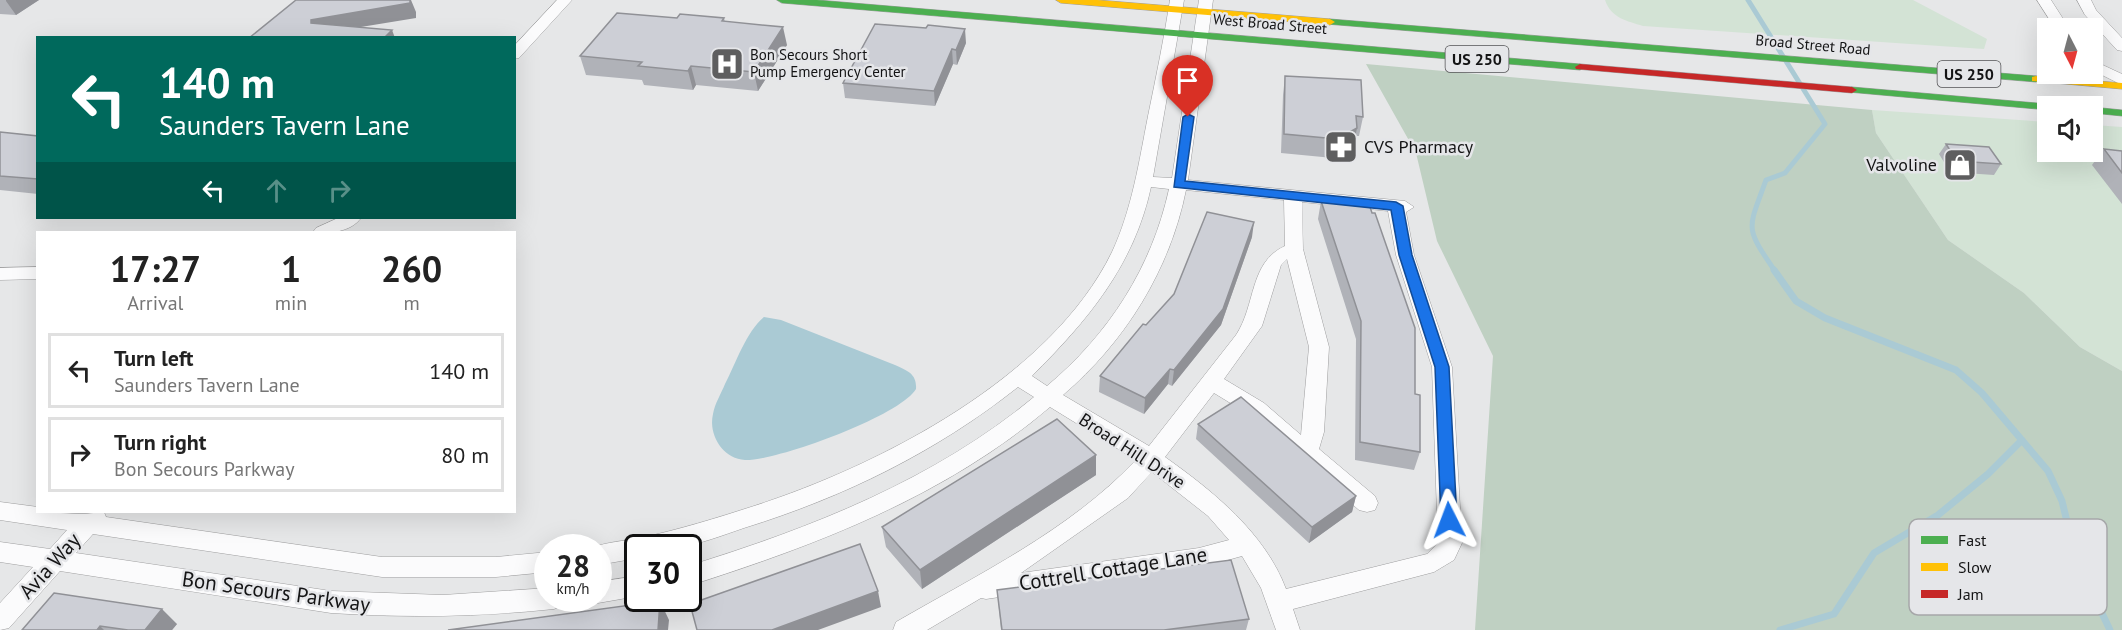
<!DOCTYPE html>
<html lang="en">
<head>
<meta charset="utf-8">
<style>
	:root { --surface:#fff; --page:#f2f2f2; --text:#222; --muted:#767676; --line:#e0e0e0 }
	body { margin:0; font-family:"PT Sans",sans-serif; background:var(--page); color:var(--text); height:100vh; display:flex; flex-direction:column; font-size:22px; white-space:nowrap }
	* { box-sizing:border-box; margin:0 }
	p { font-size:20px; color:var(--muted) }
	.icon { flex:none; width:33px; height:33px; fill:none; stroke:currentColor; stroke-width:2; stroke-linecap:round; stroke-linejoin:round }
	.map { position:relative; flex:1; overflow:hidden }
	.drawer { position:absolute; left:36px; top:231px; width:480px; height:282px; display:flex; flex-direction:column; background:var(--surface); border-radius:0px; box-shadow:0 6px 24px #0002 }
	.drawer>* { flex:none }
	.guide { position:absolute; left:36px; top:36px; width:480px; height:183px; border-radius:0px; box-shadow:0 6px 24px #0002; background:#00695c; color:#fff; overflow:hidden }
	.needle { width:39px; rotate:174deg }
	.tools { position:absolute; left:2037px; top:18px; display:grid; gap:12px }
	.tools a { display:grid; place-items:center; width:66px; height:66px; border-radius:0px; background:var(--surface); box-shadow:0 6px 24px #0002; font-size:30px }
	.speed { position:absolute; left:534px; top:534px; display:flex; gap:12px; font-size:30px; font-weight:700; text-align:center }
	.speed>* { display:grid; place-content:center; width:78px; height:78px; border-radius:50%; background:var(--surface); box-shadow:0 6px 24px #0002; line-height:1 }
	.speed small { font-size:15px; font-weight:400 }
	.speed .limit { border:3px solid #111; border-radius:9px; background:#fff; color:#111 }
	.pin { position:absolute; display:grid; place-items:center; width:51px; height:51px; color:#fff; margin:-62px -26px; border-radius:50% 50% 50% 0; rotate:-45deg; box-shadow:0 0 6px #0007 }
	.pin .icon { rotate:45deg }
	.me { position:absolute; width:66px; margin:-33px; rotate:357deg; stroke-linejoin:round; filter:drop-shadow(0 0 4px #0008) }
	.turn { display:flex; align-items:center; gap:21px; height:126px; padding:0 24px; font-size:27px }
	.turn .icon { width:78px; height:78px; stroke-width:2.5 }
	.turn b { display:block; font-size:42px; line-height:51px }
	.lanes { display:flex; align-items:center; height:57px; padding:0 24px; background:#0003; justify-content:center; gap:30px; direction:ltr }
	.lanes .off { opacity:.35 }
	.eta { display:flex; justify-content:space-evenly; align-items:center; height:102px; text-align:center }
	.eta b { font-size:36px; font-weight:800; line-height:42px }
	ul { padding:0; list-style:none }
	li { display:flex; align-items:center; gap:18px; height:75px; margin:0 12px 9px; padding:0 12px; border:3px solid var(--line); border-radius:0px }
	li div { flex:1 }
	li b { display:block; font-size:22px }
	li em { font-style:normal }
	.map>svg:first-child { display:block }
	.green { fill:#d3e3d5 }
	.forest { fill:#bfd0c2 }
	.water { fill:#aacad4 }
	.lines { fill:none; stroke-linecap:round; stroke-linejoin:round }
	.stream-far1 { stroke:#aacad4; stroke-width:5 }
	.stream { stroke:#aacad4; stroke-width:7 }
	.street-casing { stroke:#9e9e9f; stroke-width:1 }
	.fast-casing { stroke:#9e9e9f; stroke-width:1 }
	.slow-casing { stroke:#9e9e9f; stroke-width:1 }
	.jam-casing { stroke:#9e9e9f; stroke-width:1 }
	.street { fill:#fbfbfc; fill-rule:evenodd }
	.fast { fill:#4caf50; fill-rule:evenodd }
	.slow { fill:#ffc107; fill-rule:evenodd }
	.jam { fill:#c62828; fill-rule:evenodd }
	.wall { fill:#b0b2b8 }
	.shaded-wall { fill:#909196 }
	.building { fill:#cdcfd6; stroke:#909196; stroke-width:1.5 }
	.route { fill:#1a73e8; stroke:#114b97; stroke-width:1.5 }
	.labels { text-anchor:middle; stroke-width:5; stroke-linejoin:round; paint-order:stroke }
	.far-street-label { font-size:15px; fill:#141415; stroke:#e5e6e9 }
	.far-poi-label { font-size:15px; fill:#141415; stroke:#e5e6e9; text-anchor:start }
	.shield { fill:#e5e6e9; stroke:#535355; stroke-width:1.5 }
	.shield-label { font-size:16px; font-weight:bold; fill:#141415 }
	.poi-label { font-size:18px; fill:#141415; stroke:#e5e6e9; text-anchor:start }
	.street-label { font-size:18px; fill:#141415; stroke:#e5e6e9 }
	.near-street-label { font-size:21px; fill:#141415; stroke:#e5e6e9 }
	.key { fill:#e5e6e9; stroke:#a6a7a9; stroke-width:1.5 }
	.key-label { font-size:16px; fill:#141415 }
</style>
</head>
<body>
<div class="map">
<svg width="2122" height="630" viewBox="0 0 2122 630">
	<rect width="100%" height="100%" fill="#e6e7e8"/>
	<path class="green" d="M1605,0h308l74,39 -3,10 -341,-23c-16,-5 -32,-8 -38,-26z
		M1872,110l175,12 1,30h44l1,-27 29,2v244l-42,-24 -56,-54 -76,-53 -72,-107z"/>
	<path class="forest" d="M1366,64l506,46 4,23 72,107 76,53 56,54 42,24v259h-647l18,-274 -56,-115 -21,-88z"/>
	<path class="water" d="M764,317l17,3 114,45c13,6 22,9 21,24 -16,27 -139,72 -171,71 -22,-1 -37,-25 -32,-46 2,-11 8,-20 12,-30 11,-21 21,-52 39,-67z"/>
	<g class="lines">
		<path class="stream-far1" d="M1748,0l77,124 -40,49 -19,7c-18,50 -22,46 9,91"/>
		<path class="stream" d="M1774,270l22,31 29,17 131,52 26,23 66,78 14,30 14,58 34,71
			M1780,630l54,-16 40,-61 64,-38 50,-41 34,-34"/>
		<defs>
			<path id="street" d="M557,0h15l-53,58 -5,1v-13z
				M1170,0h14l-31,177 19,1 27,-178h14l-25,180 217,21 9,6 -8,5 8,43 38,112 10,176 -8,17 -20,12 -141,37 7,21h-24l-15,-42 -19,-32 -43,12 -213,31 -5,-1 -54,32h-34l3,-8c83,-48 174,-92 240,-162l-86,-53c-104,89 -233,138 -362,179v-20c123,-38 246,-86 346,-169l-16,-10c-82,65 -174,110 -274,141 -21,7 -43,16 -66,19 -13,2 -27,1 -40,1v10l-40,7v-17h-7c16,-6 33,-7 49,-10 38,-8 77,-20 114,-32 127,-41 297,-129 358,-254 20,-43 27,-90 36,-136 8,-39 16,-77 22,-116zM1151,187l18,2c-17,78 -60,145 -122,197l-15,-10c55,-55 102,-110 119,-189zM1186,190l98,10 1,46c-36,16 -29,59 -49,89l-87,111 -86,-51c62,-53 107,-125 123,-205zM1302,202l86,9 8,44 36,112 6,176 -11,11 -141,35c-21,-56 -73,-98 -121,-132l49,-64 36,22 109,95 8,2 8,-2 3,-7 -3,-7 -56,-47 5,-17 5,-85 -26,-98zM1287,259l22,88 -8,88 -37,-32 -40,-24 38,-53 19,-61zM1152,472l56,44 21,24 -30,8 -178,25 107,-75z
				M2037,0h14l18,28h-14z
				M2077,0h14l5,10 26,28v13l-5,-1 -32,-35z
				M2092,60l30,14v11l-30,-15z
				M338,218h23c-10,14 -32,16 -48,14l3,-4z
				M38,267v12l-38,1v-12z
				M0,502l38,5v5l45,2 21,-2 2,5 276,40h114l52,-5v20l-52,5h-114l-289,-43 -17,19 255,38 112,4 105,-7v10h18l-3,7 -9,4c-75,8 -148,9 -223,4l-271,-42 -51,57 -9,2v-27l33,-36 -33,-5v-20l50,7 17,-19 -67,-10z
				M638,576v20l-40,7 -9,-3v-2h9v-16z"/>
			<path id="fast" d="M777,0h40l763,64 5,3 -5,3 -798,-67z
				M1330,19l706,57 5,3 -5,3 -710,-58 -1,-2z
				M1852,87l196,17 5,2h-5v4l-200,-18 -1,-2z
				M2092,107l30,3v6l-30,-3z"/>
			<path id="slow" d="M1056,0h41l233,19 5,3 -5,3 -269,-22z
				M2036,76l86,7v6l-90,-8v-4z"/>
			<path id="jam" d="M1580,64l272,23 5,3 -5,3 -276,-24 -1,-2z"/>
		</defs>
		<use href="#street" class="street-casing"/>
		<use href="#fast" class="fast-casing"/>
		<use href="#slow" class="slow-casing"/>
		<use href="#jam" class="jam-casing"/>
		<use href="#street" class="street"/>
		<use href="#fast" class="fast"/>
		<use href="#slow" class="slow"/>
		<use href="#jam" class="jam"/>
	</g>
	<path class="wall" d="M0,0h39l-23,15 -16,-1z
		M677,18h47l1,4 62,23 -29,46 -62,-6 -3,5 -49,-5 -2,-5 -56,-5 -6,-19z
		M966,43l-9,22 -4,-1 -18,42 -90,-8 -2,-15z
		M1285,76l78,41 -4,19h-4l-2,12 -20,10 -52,-5 2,-58z
		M0,132l38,4v58l-38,-4z
		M1946,144l55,20 -7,11 -44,-3 -11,-18z
		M2104,149l18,2v53l-30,-39z
		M1321,201l94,193 5,58 -6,18 -59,-10 1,-121 -38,-120z
		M1252,237l-31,88 -49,61 -4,-2 -24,30 -45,-22 1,-16 46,-51z
		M1198,424l158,72 -4,16 -43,31 -113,-104z
		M1096,455v20l-174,114 -36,-42 -4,-20z
		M997,590l252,29 -3,11h-245z
		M54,593l123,31 -5,6h-150z"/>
	<path class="shaded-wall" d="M6,0h33l-23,15 -10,-14z
		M410,0h1l5,12v6l-98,16 -7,-11v-3z
		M783,27l4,18 -29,46 -4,-19z
		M965,29l1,14 -9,22 -1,-15z
		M392,30l3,8h-11z
		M952,49l1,15 -18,42 -1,-15z
		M691,66l5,19 -3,5 -5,-19z
		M1357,128l-4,20 -20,10 4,-19z
		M1254,222l-2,15 -31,88 -49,61 2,-16z
		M1170,369l-2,15 -24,30 1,-16z
		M1096,455v20l-174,114 -2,-19z
		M1356,496l-4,16 -43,31 3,-16z
		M878,591l3,16 -63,23h-46z
		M660,601l9,19 -1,10h-10z
		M162,609l15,15 -5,6h-27z
		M100,626l4,4h-7z"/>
	<path class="building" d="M296,0h114v3l-99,17v3l81,7 -8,8h-135z
		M617,13l60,5 3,-4 44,4 -2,3 61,6 -29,45 -63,-6 -3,5 -50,-5 4,-4 -62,-6z
		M875,24l51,4 2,-3 37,4 -9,21 -4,-1 -18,42 -91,-8z
		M1285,76l76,4 2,37 -7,-1 1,12 -20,11 -53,-5z
		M0,132l38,4v43l-38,-3z
		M1946,144l43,3 12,17 -44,-3z
		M2104,149l18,2v22z
		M1321,201h47l4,12h3l40,115v66l5,1v57l-60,-10 1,-121z
		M1207,212l47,10 -31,87 -49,61 -4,-1 -25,29 -45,-22 43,-52 3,1 28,-31z
		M1241,397l115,99 -44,31 -114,-103z
		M1057,419l39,36 -176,115 -38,-43z
		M860,544l18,47 -106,39h-75l-7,-26z
		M1231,560l18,59 -85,11h-162l-5,-40z
		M54,593l108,16 -17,21h-17l-28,-4 -3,4h-75z
		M660,601l-2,29h-210z"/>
	<path class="route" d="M1188,114l6,3 -9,64 211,21 7,4 9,49 37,112 8,153 -2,5h-11l-3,-5 -6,-153 -36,-112 -8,-45 -217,-23 9,-70z"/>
	<defs>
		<symbol id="hospital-square" viewBox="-11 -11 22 22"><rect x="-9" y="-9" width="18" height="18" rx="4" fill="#5e5e5f" stroke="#e5e6e9"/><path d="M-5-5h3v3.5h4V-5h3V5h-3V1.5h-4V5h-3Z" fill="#fff"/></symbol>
		<symbol id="pharmacy-square" viewBox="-11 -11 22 22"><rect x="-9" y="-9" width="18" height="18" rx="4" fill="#5e5e5f" stroke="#e5e6e9"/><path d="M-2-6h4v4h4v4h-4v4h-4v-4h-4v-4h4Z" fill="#fff"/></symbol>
		<symbol id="shop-square" viewBox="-11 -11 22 22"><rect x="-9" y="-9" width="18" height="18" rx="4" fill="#5e5e5f" stroke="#e5e6e9"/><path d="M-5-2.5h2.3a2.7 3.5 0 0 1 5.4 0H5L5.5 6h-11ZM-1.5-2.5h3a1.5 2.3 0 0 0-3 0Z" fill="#fff"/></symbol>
	</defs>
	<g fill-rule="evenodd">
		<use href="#hospital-square" x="708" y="45" width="38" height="38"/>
		<use href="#pharmacy-square" x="1322" y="128" width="38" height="38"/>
		<use href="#shop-square" x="1941" y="146" width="38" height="38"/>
	</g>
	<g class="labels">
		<g class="far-street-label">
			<text transform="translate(1270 24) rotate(5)" y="5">West Broad Street</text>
			<text transform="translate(1813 45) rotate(5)" y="5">Broad Street Road</text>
		</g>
		<g class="far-poi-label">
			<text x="750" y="60">Bon Secours Short<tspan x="750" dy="17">Pump Emergency Center</tspan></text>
		</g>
		<g class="shield">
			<rect x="1445.5" y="46" width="63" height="26" rx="4.5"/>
			<rect x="1937.5" y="61" width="63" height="26" rx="4.5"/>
		</g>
		<g class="shield-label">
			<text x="1477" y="65">US 250</text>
			<text x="1969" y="80">US 250</text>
		</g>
		<g class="poi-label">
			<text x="1364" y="153">CVS Pharmacy</text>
			<text x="1937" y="171" text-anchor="end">Valvoline</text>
		</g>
		<g class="street-label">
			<text transform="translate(1132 451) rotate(33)" y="6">Broad Hill Drive</text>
		</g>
		<g class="near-street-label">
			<text transform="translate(50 566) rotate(-48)" y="7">Avia Way</text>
			<text transform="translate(1113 569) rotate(-9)" y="7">Cottrell Cottage Lane</text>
			<text transform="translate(276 592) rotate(8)" y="7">Bon Secours Parkway</text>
		</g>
	</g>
	<rect x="1909" y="519" width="198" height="96" rx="9" class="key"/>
	<rect x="1921" y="536" width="27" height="8" fill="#4caf50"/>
	<rect x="1921" y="563" width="27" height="8" fill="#ffc107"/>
	<rect x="1921" y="590" width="27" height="8" fill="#c62828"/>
	<g class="key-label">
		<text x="1958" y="546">Fast</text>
		<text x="1958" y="573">Slow</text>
		<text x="1958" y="600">Jam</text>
	</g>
</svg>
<div class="tools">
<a><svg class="needle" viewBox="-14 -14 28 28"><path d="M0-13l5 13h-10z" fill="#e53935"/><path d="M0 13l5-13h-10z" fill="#767676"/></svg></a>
<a><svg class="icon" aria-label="sound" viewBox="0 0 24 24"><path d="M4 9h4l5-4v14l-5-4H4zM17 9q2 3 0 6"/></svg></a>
</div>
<div class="speed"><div>28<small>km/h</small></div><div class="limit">30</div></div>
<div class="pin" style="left:1188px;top:117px;background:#d93025"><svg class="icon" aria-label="arrive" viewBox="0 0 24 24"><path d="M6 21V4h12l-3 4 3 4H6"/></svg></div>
<svg class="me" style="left:1449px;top:520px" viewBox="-20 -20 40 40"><path d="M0-17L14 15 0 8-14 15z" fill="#1a73e8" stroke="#fff" stroke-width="4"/></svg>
<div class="guide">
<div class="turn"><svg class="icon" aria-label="left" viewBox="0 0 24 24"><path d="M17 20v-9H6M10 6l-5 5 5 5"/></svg><div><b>140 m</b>Saunders Tavern Lane</div></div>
<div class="lanes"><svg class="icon" aria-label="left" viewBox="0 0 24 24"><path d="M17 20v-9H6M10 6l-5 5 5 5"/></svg><svg class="icon off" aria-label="ahead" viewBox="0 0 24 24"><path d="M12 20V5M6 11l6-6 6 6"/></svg><svg class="icon off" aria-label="right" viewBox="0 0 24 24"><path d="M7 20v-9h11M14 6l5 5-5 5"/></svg></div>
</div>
<section class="drawer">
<div class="eta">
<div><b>17:27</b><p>Arrival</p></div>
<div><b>1</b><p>min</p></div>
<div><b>260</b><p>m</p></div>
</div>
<ul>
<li><svg class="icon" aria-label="left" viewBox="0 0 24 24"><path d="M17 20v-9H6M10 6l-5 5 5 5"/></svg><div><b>Turn left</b><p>Saunders Tavern Lane</p></div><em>140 m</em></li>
<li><svg class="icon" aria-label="right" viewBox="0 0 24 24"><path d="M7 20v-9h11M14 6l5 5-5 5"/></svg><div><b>Turn right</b><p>Bon Secours Parkway</p></div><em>80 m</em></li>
</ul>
</section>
</div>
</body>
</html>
